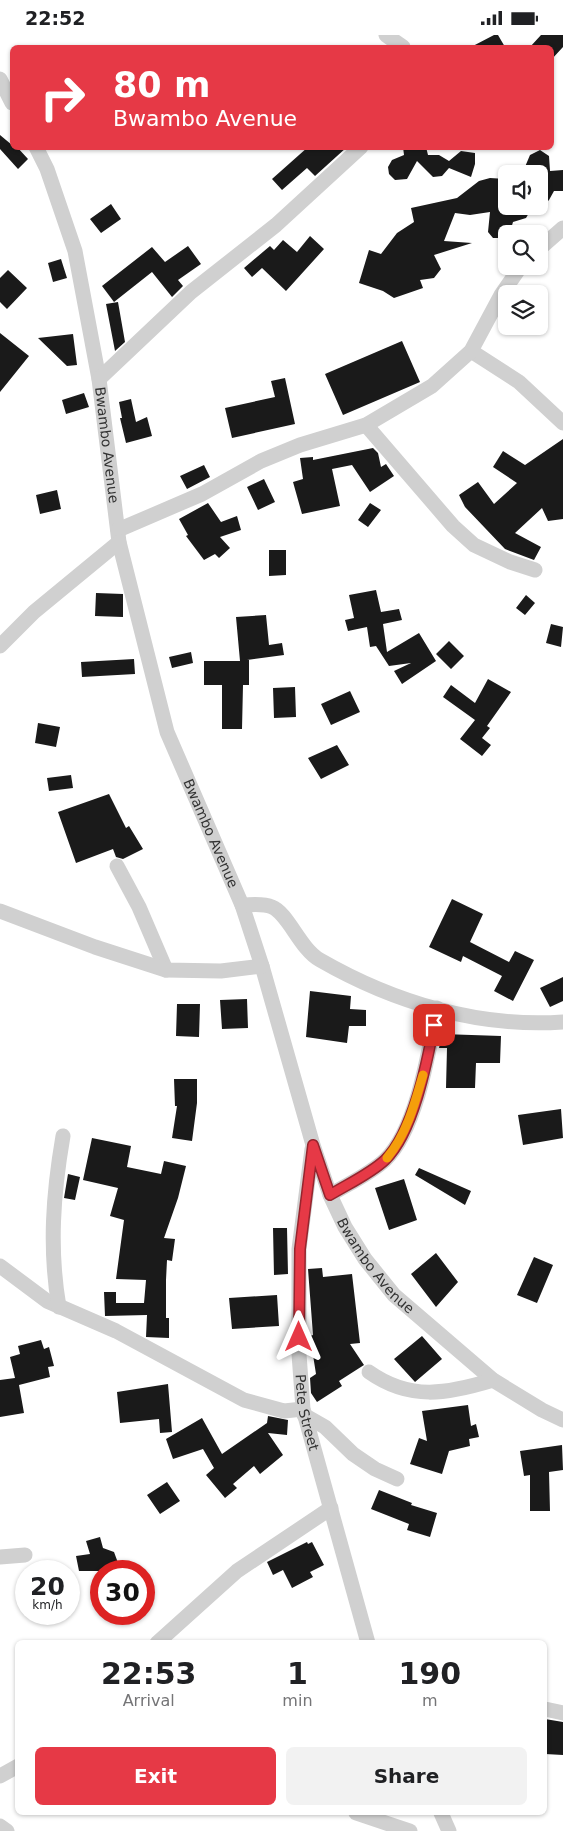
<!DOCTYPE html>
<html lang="en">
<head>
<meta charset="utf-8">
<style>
	:root { --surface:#fff; --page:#f2f2f2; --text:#202124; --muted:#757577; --accent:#e63946 }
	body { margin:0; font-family:"DejaVu Sans",sans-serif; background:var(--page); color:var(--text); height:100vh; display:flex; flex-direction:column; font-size:19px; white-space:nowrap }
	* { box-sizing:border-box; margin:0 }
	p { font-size:16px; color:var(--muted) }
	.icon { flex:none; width:28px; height:28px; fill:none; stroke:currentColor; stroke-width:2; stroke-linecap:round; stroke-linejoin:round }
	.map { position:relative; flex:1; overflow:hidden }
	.details { position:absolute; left:15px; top:1605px; width:532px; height:175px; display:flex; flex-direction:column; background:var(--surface); border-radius:8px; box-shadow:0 1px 4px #0004 }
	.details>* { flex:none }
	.guide { position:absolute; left:10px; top:10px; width:544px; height:105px; border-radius:8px; box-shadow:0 1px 4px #0004; background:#e63946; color:#fff; overflow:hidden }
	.buttons { position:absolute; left:498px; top:130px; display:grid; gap:10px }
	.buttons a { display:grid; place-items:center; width:50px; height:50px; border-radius:8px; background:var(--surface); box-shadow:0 1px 4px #0004; font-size:25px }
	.speed { position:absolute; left:15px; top:1525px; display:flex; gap:10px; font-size:25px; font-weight:700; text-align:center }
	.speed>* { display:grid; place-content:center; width:65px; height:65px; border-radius:50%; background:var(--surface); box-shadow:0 1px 4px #0004; line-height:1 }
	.speed small { font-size:12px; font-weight:400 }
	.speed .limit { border:8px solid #d22; background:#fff; color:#111 }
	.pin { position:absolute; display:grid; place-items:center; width:42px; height:42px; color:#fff; margin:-21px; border-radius:10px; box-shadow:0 2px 8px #0006 }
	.me { position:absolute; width:55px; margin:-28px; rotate:0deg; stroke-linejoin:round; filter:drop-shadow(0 0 4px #0008) }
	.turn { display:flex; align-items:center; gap:18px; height:105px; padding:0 20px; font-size:22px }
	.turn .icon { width:65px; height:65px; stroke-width:2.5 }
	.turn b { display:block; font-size:35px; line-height:42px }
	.eta { display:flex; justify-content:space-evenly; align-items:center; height:85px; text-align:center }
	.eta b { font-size:30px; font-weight:800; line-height:35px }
	.action { display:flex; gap:10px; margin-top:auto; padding:10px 20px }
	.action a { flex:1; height:58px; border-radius:8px; background:var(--accent); color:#fff; font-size:20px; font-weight:800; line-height:58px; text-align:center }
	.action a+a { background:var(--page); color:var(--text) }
	.status { display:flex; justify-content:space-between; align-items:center; height:35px; padding:0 25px; background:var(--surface); direction:ltr }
	.status svg { height:14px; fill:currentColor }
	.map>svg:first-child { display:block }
	.building { fill:#1a1a1a }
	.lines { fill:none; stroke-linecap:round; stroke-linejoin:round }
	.street { stroke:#d0d0d0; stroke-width:15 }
	.route-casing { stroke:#96252e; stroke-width:12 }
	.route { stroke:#e63946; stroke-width:9 }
	.slow { stroke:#f59e0b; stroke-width:9 }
	.labels { text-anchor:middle; stroke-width:5; stroke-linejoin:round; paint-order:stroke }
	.street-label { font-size:14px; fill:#333; stroke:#fff }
</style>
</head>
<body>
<div class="status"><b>22:52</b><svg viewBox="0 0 49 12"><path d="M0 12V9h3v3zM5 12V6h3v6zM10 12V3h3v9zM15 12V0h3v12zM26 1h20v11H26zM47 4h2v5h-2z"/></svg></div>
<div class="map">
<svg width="563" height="1796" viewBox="0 0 563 1796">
	<rect width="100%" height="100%" fill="#fff"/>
	<path class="building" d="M494,0h4l7,12h-34z
		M541,0h22v12l-12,13v-13h-21z
		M0,100l12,10v2h5l11,12 -10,10 -18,-20z
		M308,112h39l-32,29 -8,-8 -25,22 -10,-11z
		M403,112h23l2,8h11l10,6 12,-10 14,2v11l-4,13 -22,-9 -7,8 -9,1 -16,-16 -10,18 -12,1 -6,-6 -1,-7 4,-7 12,-5z
		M540,115l9,6 1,15 13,-1v21h-9l-5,9 -10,10v-36h-17l8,-19z
		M490,143l16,1v27h27l-7,12 -13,4 -3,10 -4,2 -1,4h-12l-5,-6 2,-20 -20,3 -15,-2 -11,28 28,2 -38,12 7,14 -7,9 -14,2 3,8 -29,10 -11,-7 -24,-8 10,-33 12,4 16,-21 17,-11 -3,-14 46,-10 22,-17z
		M111,169l10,15 -20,14 -11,-14z
		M310,201l14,13 -38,42 -24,-23 -10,9 -8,-9 26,-22 4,4 9,-10 14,12z
		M188,211l13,18 -23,16 5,6 -11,11 -20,-25 -38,30 -12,-16 50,-39 13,15z
		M61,224l6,19 -14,4 -5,-19z
		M8,235l19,18 -20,21 -7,-7v-24z
		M118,267l7,40 -10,9 -9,-47z
		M0,298l29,23 -29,36z
		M73,299l4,31 -10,1 -29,-28z
		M402,306l18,41 -77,33 -18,-41z
		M285,343l10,46 -63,14 -7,-30 50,-11 -4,-16z
		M84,358l5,14 -23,7 -4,-14z
		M131,364l5,23 11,-5 5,19 -26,7 -6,-25h2l-3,-16z
		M563,404v80l-15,2 -6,-13 -27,25 26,14 -7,13 -29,-11 -40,-42 -6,-12 19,-13 16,22 23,-21 -24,-16 10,-16 22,14z
		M373,413l5,5 3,14 5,-3 8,12 -24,16 -18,-27 -20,4 8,37 -38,8 -9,-32 10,-3 -3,-21 13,-1v3z
		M204,430l6,12 -23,12 -7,-13z
		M264,444l11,23 -17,8 -11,-23z
		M57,455l4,19 -21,5 -4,-19z
		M208,468l13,19 16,-6 4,14 -21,7 10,11 -11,10 -4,-4 -11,6 -18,-24 2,-1 -9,-16z
		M370,468l11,7 -13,17 -10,-7z
		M269,515h17v25l-17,1z
		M376,555l5,22 18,-3 3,11 -19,4 4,28 32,-19 17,28 -34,23 -8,-13 17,-8 -22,3 -13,-20 -6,1 -3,-20 -19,4 -3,-11 9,-2 -5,-23z
		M96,558l27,1v23l-28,-1z
		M526,560l9,8 -10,12 -9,-7z
		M266,580l3,30 13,-2 2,12 -37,5h2v25h-6l-1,44h-20v-44h-18v-24h36l-4,-44z
		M551,589l12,3 -2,20 -15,-4z
		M449,606l15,15 -13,13 -15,-15z
		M191,617l2,11 -21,5 -3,-11z
		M134,624l1,15 -53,3 -1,-15z
		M488,644l23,13 -24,34 3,2 -8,10 9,7 -9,11 -22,-17 15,-19 -32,-23 8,-12 24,18z
		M295,652l1,30 -22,1 -1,-30z
		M350,656l10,21 -29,13 -10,-21z
		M38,688l22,4 -4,20 -21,-4z
		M337,710l12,20 -28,14 -13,-21z
		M71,740l2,13 -24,3 -2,-13z
		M109,759l17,34 3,-2 14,23 -20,10 -7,-2 -3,-8 -37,14 -18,-51z
		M452,864l31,15 -13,28 39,20 6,-11 19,9 -21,41 -19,-10 8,-15 -39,-20 -2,6 -32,-15z
		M563,942v24l-13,6 -10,-19z
		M310,956l41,5 -1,13 16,1v16h-17l-2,17 -41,-6z
		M247,964l1,29 -26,1 -2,-29z
		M177,969h23l-1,33 -23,-1z
		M442,999l59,2 -1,27h-24l-1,25h-29l1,-40h-8z
		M174,1044h23v24l-5,38 -20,-3 5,-32h-2z
		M561,1074l2,29 -40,7 -5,-30z
		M92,1103l39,8 -4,21 34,7 3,-13 22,5 -8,32 -14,40 11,1 -3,22 -5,-1 -1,20v38h3v20l-23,-1 1,-22 -42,1 -1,-24h12v11h28l2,-23 -30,-1 8,-59 -14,-4 8,-28 -35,-8z
		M419,1133l52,23 -6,14 -50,-30z
		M68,1139l12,3 -5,23 -11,-2z
		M404,1144l13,41 -28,10 -14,-42z
		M273,1193h14l1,46 -14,1z
		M436,1218l22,29 -22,25 -25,-33z
		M534,1222l19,8 -16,38 -20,-8z
		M322,1233l1,9 29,-3 8,69 -10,1 14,21 -25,16 3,5 -25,16 -6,-9 -1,-15 6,-4 -6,-38 3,-1 -5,-66z
		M277,1260l2,31 -47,3 -3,-31z
		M422,1301l20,23 -27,23 -21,-23z
		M41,1305l3,9 5,-2 5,19 -6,1 2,10 -31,8 5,28 -24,4v-37l15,-2 -5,-21 10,-3 -2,-8z
		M168,1349l4,48 -12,1 -1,-14 -39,4 -3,-31z
		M468,1370l3,21 5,-2 3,13 -10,2 1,7 -21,5 -7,23 -32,-10 9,-26 8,3 -5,-30z
		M268,1381l20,4 -1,15 -19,-2 15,22 -23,19 -6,-8 -21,18 4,4 -12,10 -19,-23 8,-7 -11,-19 -30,10 -7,-20 36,-21 20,36 45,-31z
		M562,1410l1,25 -14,2 1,39h-20v-36l-6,1 -4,-25z
		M167,1447l13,19 -20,13 -13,-19z
		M379,1455l33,13 -1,2 26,8 -7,24 -23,-7 2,-6 -38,-15z
		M100,1502l3,11 11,4 7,19h-42l-3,-15 14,-2 -4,-13z
		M307,1507l1,2 4,-2 12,23 -14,7 3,5 -21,11 -9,-18 -10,5 -6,-13z
		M545,1684l18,3v33l-18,-1z"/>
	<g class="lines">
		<g class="street">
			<path d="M386,0l17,12"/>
			<path d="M0,44l12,24"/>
			<path id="s1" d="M36,112l11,22 28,82 24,128 20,163 48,190 75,173 20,61 51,179 17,50 15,32 20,32 29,36 99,85 49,30 21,10"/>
			<path d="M539,214l24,-21"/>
			<path d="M471,316l48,31 44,41"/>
			<path d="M99,344l92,-87 85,-67 85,-78"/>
			<path d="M366,390l87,101 21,19 36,17 25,8"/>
			<path d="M118,495l84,-36 59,-33 39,-16 66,-20 66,-39 39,-35 30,-56 20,-29"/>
			<path d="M0,611l34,-34 85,-70"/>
			<path d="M117,831l22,41 27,63"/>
			<path d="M242,870c9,0 21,-2 30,2 16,6 28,42 48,53 73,42 158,68 243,62"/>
			<path d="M0,876l95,36 71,23 55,1 41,-5"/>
			<path id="s2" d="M312,1114l-13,100v105l4,55 65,234"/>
			<path d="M330,1160c18,-11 40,-21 55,-35 32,-31 44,-110 52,-152"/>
			<path d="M0,1231l47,35 69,30 128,69 40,11 19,-2"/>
			<path d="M59,1272c-10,-58 -6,-113 4,-171"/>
			<path d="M369,1337c41,29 78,22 124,8"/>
			<path d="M304,1380l21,12 28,27 22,15 22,10"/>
			<path d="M0,1522l25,-2"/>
			<path d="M157,1608l80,-72 94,-63"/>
			<path d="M545,1674l18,4"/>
			<path d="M0,1741l18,-10"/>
			<path d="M356,1778l54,18"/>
			<path d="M441,1778l8,18"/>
			<path d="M0,1791l7,5"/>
		</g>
	</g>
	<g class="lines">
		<defs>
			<path id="route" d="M299,1302l1,-88 13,-104 17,50c18,-11 40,-21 55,-35 28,-27 42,-97 49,-135"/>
		</defs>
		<use href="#route" class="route-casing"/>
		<use href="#route" class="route"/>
		<path class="slow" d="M387,1123c20,-24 28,-55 36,-83"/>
	</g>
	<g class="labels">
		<g class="street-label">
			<text dy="5" stroke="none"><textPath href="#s1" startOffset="308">Bwambo Avenue</textPath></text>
			<text dy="5" stroke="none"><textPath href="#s1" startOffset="712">Bwambo Avenue</textPath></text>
			<text dy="5" stroke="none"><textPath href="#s1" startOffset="1178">Bwambo Avenue</textPath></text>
			<text dy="5" stroke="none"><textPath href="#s2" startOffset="265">Pete Street</textPath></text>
		</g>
	</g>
</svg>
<div class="buttons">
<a><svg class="icon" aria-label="sound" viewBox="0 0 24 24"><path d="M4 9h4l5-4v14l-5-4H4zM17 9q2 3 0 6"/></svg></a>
<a><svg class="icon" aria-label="search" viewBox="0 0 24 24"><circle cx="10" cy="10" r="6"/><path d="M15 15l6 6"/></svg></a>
<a><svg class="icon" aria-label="layers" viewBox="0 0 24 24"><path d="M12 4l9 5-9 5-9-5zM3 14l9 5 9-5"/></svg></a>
</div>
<div class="speed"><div>20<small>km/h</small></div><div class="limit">30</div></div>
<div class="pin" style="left:434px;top:990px;background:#d93025"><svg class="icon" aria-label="arrive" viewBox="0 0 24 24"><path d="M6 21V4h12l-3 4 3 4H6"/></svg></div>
<svg class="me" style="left:299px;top:1302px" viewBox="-20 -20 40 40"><path d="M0-17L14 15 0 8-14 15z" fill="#e63946" stroke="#fff" stroke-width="4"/></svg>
<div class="guide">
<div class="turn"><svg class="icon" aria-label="right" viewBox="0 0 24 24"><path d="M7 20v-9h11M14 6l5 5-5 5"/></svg><div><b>80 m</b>Bwambo Avenue</div></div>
</div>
<section class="details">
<div class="eta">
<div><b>22:53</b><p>Arrival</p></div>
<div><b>1</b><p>min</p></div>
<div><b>190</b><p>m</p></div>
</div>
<div class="action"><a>Exit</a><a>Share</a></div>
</section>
</div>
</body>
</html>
